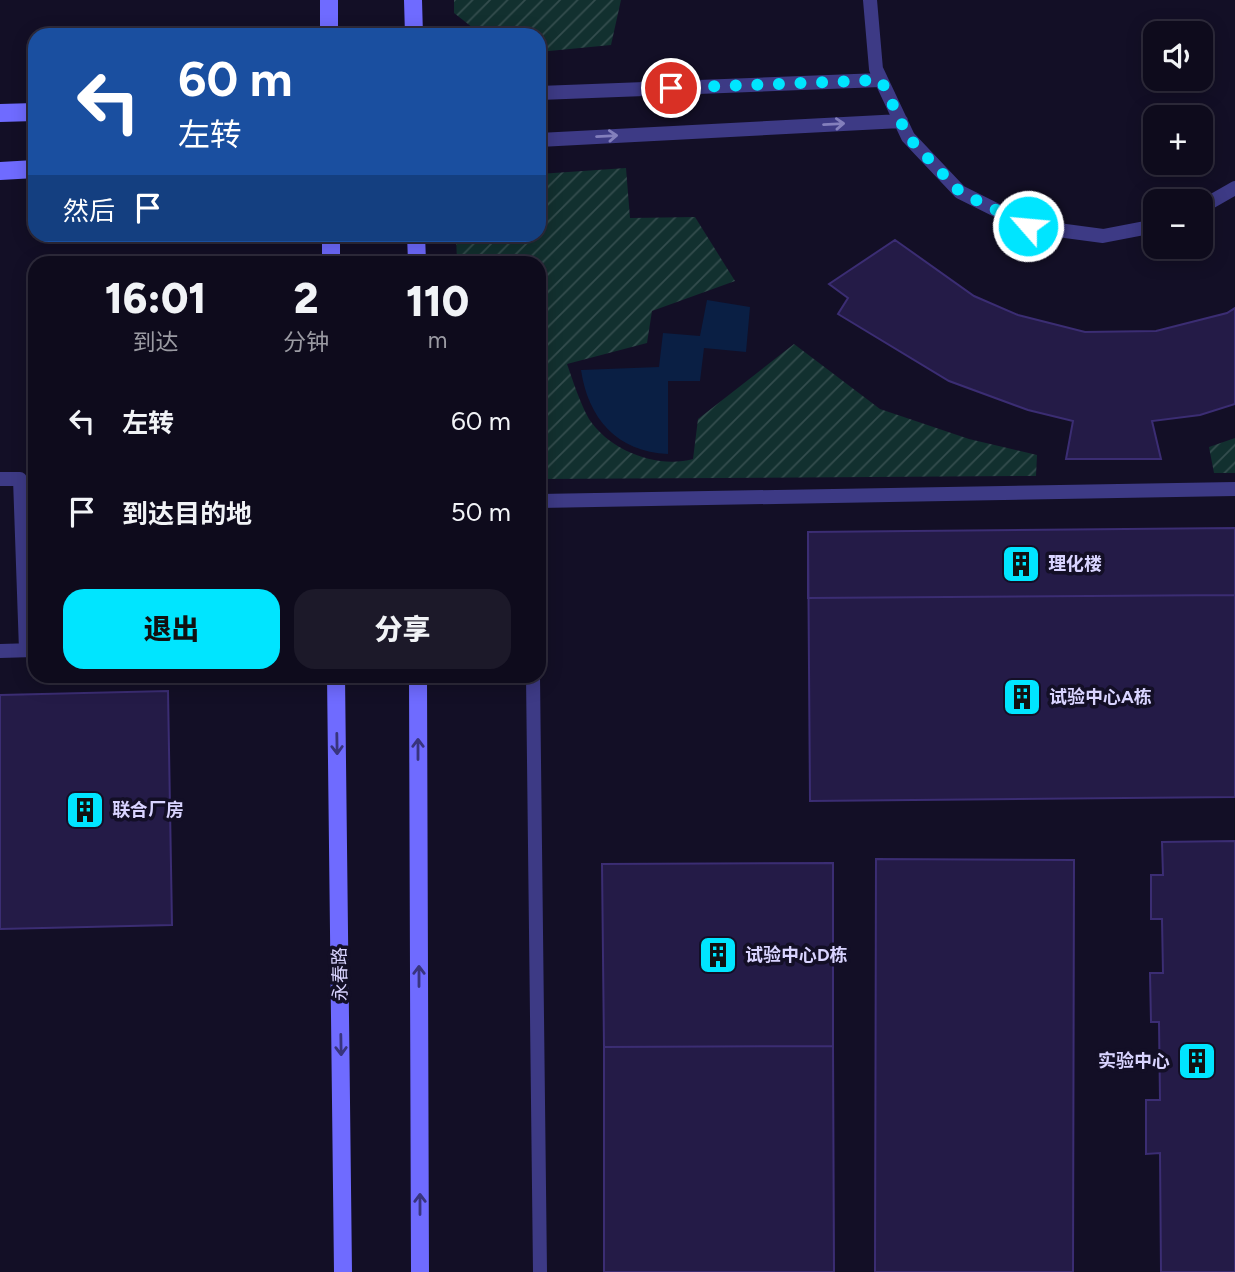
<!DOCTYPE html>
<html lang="zh">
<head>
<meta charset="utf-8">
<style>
	:root { --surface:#0e0b1c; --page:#1c1929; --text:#f1f3f6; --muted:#9b9ba3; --line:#2e2b3b; --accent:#00e5ff }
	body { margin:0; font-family:Figtree,"Noto Sans SC",sans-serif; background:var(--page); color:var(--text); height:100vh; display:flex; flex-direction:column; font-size:26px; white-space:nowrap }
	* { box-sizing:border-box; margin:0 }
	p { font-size:23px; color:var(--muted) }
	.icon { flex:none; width:38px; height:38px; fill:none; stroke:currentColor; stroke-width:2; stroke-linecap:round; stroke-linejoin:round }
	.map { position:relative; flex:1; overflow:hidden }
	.panel { position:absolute; left:28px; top:256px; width:518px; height:427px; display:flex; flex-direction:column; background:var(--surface); border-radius:21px; box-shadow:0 4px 18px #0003,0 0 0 2px var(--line) }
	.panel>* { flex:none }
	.top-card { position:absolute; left:28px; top:28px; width:518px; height:214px; border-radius:21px; box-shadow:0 4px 18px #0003,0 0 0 2px var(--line); background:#1a4fa0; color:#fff; overflow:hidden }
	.tools { position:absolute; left:1143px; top:21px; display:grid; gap:14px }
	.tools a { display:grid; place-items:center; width:70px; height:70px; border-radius:14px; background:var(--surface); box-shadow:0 4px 18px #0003,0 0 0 2px var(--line); font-size:35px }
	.pin { position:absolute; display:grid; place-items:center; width:60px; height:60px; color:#fff; margin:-30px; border:4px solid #fff; border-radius:50%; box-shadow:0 2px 7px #0007 }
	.me { position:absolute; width:77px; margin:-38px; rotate:297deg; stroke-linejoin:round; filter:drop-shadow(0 0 5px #0008) }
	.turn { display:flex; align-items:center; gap:24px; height:147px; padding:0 35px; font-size:32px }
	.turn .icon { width:91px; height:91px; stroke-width:2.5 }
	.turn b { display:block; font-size:49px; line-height:60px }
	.then { display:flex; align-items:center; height:66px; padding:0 35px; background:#0003; gap:14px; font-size:26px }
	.eta { display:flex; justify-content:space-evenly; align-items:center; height:119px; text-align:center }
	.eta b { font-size:42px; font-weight:800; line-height:49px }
	.cta { display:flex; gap:14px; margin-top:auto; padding:14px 35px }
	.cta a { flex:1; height:80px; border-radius:21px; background:var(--accent); color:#111; font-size:28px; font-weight:800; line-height:80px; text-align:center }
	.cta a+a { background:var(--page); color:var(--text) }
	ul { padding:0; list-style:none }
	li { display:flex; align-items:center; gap:21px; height:91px; padding:0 35px }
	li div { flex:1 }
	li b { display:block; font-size:26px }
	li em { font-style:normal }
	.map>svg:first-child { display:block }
	.garden { fill:url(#garden-furrows) }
	.water { fill:#0a1f44 }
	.building { fill:#241b47; stroke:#3b2d73; stroke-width:2 }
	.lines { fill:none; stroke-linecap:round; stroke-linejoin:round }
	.lane { stroke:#3d3a85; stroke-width:14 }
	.secondary { stroke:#6f6bff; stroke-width:18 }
	.oneway { stroke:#837fbc }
	.oneway2 { stroke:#38347d }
	.route { stroke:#00e5ff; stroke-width:12; stroke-dasharray:0 21.6 }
	.labels { text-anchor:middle; stroke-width:7; stroke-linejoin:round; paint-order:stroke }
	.poi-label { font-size:18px; font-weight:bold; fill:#d9d4ff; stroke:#130f26; text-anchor:start }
	.street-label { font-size:18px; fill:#d9d4ff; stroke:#130f26 }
</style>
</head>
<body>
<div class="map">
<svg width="1235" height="1272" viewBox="0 0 1235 1272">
	<defs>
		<pattern id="garden-furrows" width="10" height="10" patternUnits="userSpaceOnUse" patternTransform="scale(1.75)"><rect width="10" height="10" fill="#12302f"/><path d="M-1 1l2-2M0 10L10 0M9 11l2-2" fill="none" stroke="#344d4e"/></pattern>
	</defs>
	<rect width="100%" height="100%" fill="#130f26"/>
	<path class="garden" d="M454,0h167l-10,45 -72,7v-17h-57l-28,-22z
		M626,168l4,50 65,-1 40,64 -83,30 -5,32 -80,21c6,17 13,39 22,55 21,32 69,50 104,40l5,-40 96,-75 86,65 89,30 68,16 -1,21 -497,3v-217h-82l-1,-27 83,-1v-60z
		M1235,438v35h-21l-5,-26z"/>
	<path class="water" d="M707,300l43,7 -4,45 -42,-4 -4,33h-32v73c-51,-2 -80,-36 -87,-84l78,-3 4,-34 37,3z"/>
	<path class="building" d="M895,240l79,56 44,19 67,17 71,-1 71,-18 8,-5v96l-35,11 -48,6 9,38h-95l7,-38 -45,-11 -79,-29 -111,-67 10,-16 -19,-14z
		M1235,528v269l-425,4 -2,-269z
		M1235,528v67l-427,3v-66z
		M168,691l4,234 -172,4v-234z
		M1235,841v431h-74l-1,-119 -14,1v-54h14l-1,-78h-8l-1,-49h13l-1,-54h-11v-44h12l-1,-33z
		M876,859l198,1 -1,412h-198z
		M833,863v183l-229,1 -2,-183z
		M833,1046l1,226h-230v-225z"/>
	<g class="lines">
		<path class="lane" d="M870,0l6,69 32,68 52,55 68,34 75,10 52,-10
			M539,93l342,-13
			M539,140l362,-19
			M1200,208l35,-20
			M0,479h20l6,171
			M539,501l696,-12
			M0,651l34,-1
			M533,676l7,596"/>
		<path class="secondary" d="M329,0v35
			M413,0l1,35
			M0,113l35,-1
			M0,171l35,-2
			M331,234v28
			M416,234l1,28
			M336,676l7,596
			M418,676l2,596"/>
	</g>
	<defs><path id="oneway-shaft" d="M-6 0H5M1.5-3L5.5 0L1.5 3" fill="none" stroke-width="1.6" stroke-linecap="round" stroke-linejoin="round" transform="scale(1.75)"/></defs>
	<g class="oneway">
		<use href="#oneway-shaft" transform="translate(834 124) rotate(-3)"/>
		<use href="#oneway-shaft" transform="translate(607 136) rotate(-3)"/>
	</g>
	<g class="oneway2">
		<use href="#oneway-shaft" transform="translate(337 744) rotate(89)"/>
		<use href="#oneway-shaft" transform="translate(418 749) rotate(-90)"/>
		<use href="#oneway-shaft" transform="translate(419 976) rotate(-90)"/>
		<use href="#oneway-shaft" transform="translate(341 1045) rotate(89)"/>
		<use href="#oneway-shaft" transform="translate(420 1204) rotate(-90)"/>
	</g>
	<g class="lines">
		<path class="route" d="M671,88l210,-8 27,57 52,55 68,34"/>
	</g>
	<defs>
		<symbol id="building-square" viewBox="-11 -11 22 22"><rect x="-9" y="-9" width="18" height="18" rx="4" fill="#00e5ff" stroke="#130f26"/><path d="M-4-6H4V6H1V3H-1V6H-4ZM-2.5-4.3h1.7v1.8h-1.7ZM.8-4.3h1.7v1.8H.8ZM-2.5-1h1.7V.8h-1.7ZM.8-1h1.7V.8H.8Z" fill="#111"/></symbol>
	</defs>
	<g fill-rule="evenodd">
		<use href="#building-square" x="999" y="542" width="44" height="44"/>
		<use href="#building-square" x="1000" y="675" width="44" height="44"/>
		<use href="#building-square" x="63" y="788" width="44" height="44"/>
		<use href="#building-square" x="696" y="933" width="44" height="44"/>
		<use href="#building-square" x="1175" y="1039" width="44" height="44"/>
	</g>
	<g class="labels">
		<g class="poi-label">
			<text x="1048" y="570">理化楼</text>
			<text x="1049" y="703">试验中心A栋</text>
			<text x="112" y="816">联合厂房</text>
			<text x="745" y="961">试验中心D栋</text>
			<text x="1170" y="1067" text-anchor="end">实验中心</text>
		</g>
		<g class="street-label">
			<text transform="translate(340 974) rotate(-91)" y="6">永春路</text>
		</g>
	</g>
</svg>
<div class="tools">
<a><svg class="icon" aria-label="sound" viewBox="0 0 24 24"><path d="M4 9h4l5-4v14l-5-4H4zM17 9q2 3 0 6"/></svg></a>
<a>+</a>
<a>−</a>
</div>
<div class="pin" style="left:671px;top:88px;background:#d93025"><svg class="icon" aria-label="arrive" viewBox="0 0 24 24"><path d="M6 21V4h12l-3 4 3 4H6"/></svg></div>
<svg class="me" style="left:1028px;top:226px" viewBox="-20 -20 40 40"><circle r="17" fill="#00e5ff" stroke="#fff" stroke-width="3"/><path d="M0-11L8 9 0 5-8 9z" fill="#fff"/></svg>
<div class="top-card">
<div class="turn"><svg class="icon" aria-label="left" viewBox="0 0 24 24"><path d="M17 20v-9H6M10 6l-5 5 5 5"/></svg><div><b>60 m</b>左转</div></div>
<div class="then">然后<svg class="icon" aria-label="arrive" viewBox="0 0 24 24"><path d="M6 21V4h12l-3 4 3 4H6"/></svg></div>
</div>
<section class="panel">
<div class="eta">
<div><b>16:01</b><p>到达</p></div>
<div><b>2</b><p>分钟</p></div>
<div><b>110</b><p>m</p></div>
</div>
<ul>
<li><svg class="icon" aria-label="left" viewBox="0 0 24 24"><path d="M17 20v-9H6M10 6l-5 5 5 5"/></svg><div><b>左转</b></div><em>60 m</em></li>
<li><svg class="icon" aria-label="arrive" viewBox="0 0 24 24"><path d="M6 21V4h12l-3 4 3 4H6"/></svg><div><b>到达目的地</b></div><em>50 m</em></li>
</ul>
<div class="cta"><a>退出</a><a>分享</a></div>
</section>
</div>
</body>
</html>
